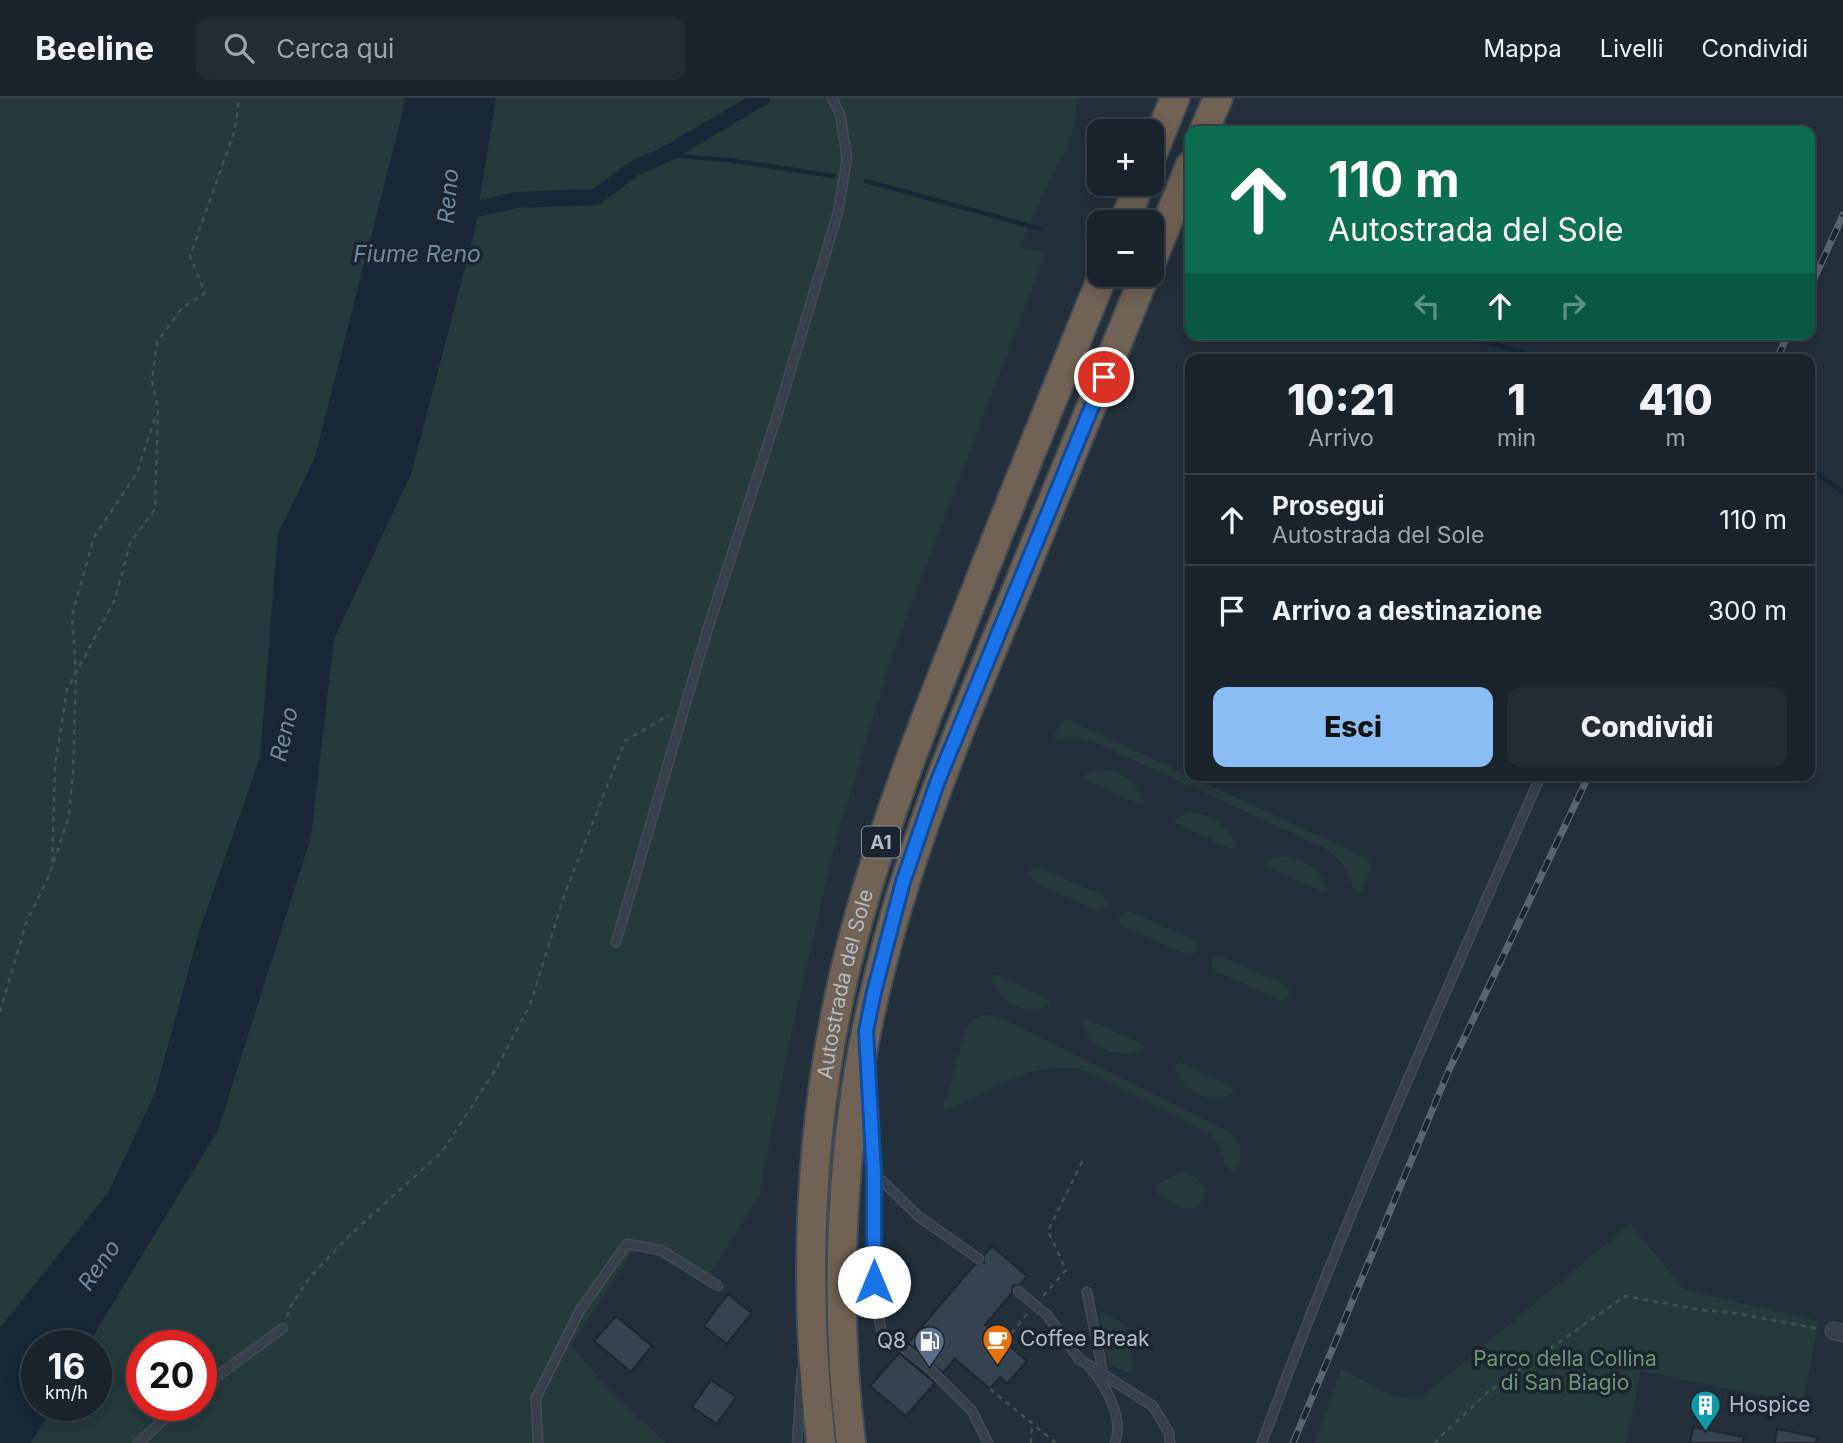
<!DOCTYPE html>
<html lang="it">
<head>
<meta charset="utf-8">
<style>
	:root { --surface:#1a232c; --page:#232b34; --text:#f1f3f6; --muted:#9fa4a9; --line:#384048; --accent:#8abdf3 }
	body { margin:0; font-family:Inter,sans-serif; background:var(--page); color:var(--text); height:100vh; display:flex; flex-direction:column; font-size:26px; white-space:nowrap }
	* { box-sizing:border-box; margin:0 }
	p { font-size:23px; color:var(--muted) }
	.icon { flex:none; width:38px; height:38px; fill:none; stroke:currentColor; stroke-width:2; stroke-linecap:round; stroke-linejoin:round }
	.map { position:relative; flex:1; overflow:hidden }
	.sheet { position:absolute; left:1185px; top:256px; width:630px; height:427px; display:flex; flex-direction:column; background:var(--surface); border-radius:14px; box-shadow:0 4px 18px #0003,0 0 0 2px var(--line) }
	.sheet>* { flex:none }
	.guide { position:absolute; left:1185px; top:28px; width:630px; height:214px; border-radius:14px; box-shadow:0 4px 18px #0003,0 0 0 2px var(--line); background:#0b6e4f; color:#fff; overflow:hidden }
	.buttons { position:absolute; left:1087px; top:21px; display:grid; gap:14px }
	.buttons a { display:grid; place-items:center; width:77px; height:77px; border-radius:14px; background:var(--surface); box-shadow:0 4px 18px #0003,0 0 0 2px var(--line); font-size:35px }
	.speed { position:absolute; left:21px; top:1232px; display:flex; gap:14px; font-size:35px; font-weight:700; text-align:center }
	.speed>* { display:grid; place-content:center; width:91px; height:91px; border-radius:50%; background:var(--surface); box-shadow:0 4px 18px #0003,0 0 0 2px var(--line); line-height:1 }
	.speed small { font-size:18px; font-weight:400 }
	.speed .limit { border:10px solid #d22; background:#fff; color:#111 }
	.pin { position:absolute; display:grid; place-items:center; width:60px; height:60px; color:#fff; margin:-30px; border:4px solid #fff; border-radius:50%; box-shadow:0 2px 7px #0007 }
	.me { position:absolute; width:77px; margin:-38px; rotate:0deg; stroke-linejoin:round; filter:drop-shadow(0 0 5px #0008) }
	.turn { display:flex; align-items:center; gap:24px; height:147px; padding:0 28px; font-size:32px }
	.turn .icon { width:91px; height:91px; stroke-width:2.5 }
	.turn b { display:block; font-size:49px; line-height:60px }
	.lanes { display:flex; align-items:center; height:66px; padding:0 28px; background:#0003; justify-content:center; gap:35px; direction:ltr }
	.lanes .off { opacity:.35 }
	.eta { display:flex; justify-content:space-evenly; align-items:center; height:119px; text-align:center }
	.eta b { font-size:42px; font-weight:800; line-height:49px }
	.primary-button { display:flex; gap:14px; margin-top:auto; padding:14px 28px }
	.primary-button a { flex:1; height:80px; border-radius:14px; background:var(--accent); color:#111; font-size:28px; font-weight:800; line-height:80px; text-align:center }
	.primary-button a+a { background:var(--page); color:var(--text) }
	ul { padding:0; list-style:none }
	li { display:flex; align-items:center; gap:21px; height:91px; padding:0 28px; border-top:2px solid var(--line) }
	li div { flex:1 }
	li b { display:block; font-size:26px }
	li em { font-style:normal }
	header { display:flex; align-items:center; gap:42px; box-sizing:border-box; height:98px; padding:0 35px; background:var(--surface); border-bottom:2px solid var(--line) }
	header strong { font-size:33px }
	nav { display:flex; gap:38px; margin-inline-start:auto; font-size:24px }
	.search { width:490px; height:63px; background:var(--page); display:flex; align-items:center; gap:18px; box-sizing:border-box; padding:0 24px; border-radius:14px; color:var(--muted); font-size:26px }
	.map>svg:first-child { display:block }
	.green { fill:#253a3b; fill-rule:evenodd }
	.water { fill:#172737 }
	.lines { fill:none; stroke-linecap:round; stroke-linejoin:round }
	.stream { stroke:#172737; stroke-width:4.5 }
	.canal { stroke:#172737; stroke-width:16 }
	.building { fill:#354350; stroke:#1e2731; stroke-width:2 }
	.lane-casing { stroke:#434c56; stroke-width:11 }
	.street-casing { stroke:#434c56; stroke-width:19 }
	.highway-casing { stroke:#424b55; stroke-width:32 }
	.path { stroke:#3e5352; stroke-width:2.5; stroke-dasharray:5 5; stroke-linecap:butt }
	.lane { stroke:#37404a; stroke-width:8 }
	.street { stroke:#37404a; stroke-width:16 }
	.highway { stroke:#706254; stroke-width:28 }
	.rail-casing { stroke:#596571; stroke-width:7 }
	.rail { stroke:#1c252f; stroke-width:4.5; stroke-dasharray:13; stroke-linecap:butt }
	.route-casing { stroke:#114b97; stroke-width:18 }
	.route { stroke:#1a73e8; stroke-width:12 }
	.labels { text-anchor:middle; stroke-width:7; stroke-linejoin:round; paint-order:stroke }
	.shield { fill:#1c252f; stroke:#858e99; stroke-width:2 }
	.shield-label { font-size:19px; font-weight:bold; fill:#b2bbc6 }
	.street-label { font-size:21px; fill:#b2bbc6; stroke:#1c252f }
	.poi-label { font-size:21px; fill:#b2bbc6; stroke:#1c252f; text-anchor:start }
	.park-label { font-size:21px; fill:#6a9670; stroke:#1c252f }
	.water-label { font-size:23px; font-style:italic; fill:#6c89a4; stroke:#1c252f }
</style>
</head>
<body>
<header>
<strong>Beeline</strong>
<div class="search"><svg class="icon" aria-label="search" viewBox="0 0 24 24"><circle cx="10" cy="10" r="6"/><path d="M15 15l6 6"/></svg>Cerca qui</div>
<nav><a>Mappa</a><a>Livelli</a><a>Condividi</a></nav>
</header>
<div class="map">
<svg width="1843" height="1345" viewBox="0 0 1843 1345">
	<rect width="100%" height="100%" fill="#232f3a"/>
	<path class="green" d="M0,0h1078l-6,38 -28,56 -24,56 26,4 -155,406 -56,186 -45,195 -31,157 -55,88 -66,-39 -67,100 39,45 56,53h-666zM37,1248h59v59h-59zM142,1248h59v59h-59z
		M1067,621l299,139 4,4 1,7 -9,21h-8l-10,-25 -19,-17 -231,-106 -19,-5 -20,3 -1,-4 7,-13z
		M1097,672c24,0 38,10 48,32l-2,3h-3l-56,-26v-4z
		M1188,715c24,0 39,10 48,33l-2,2 -3,1 -56,-26v-4z
		M1280,759c23,0 38,10 47,32l-1,3h-4l-56,-27 7,-7z
		M1038,769l66,29 4,6 -1,5 -9,4 -66,-30 -3,-9 3,-4z
		M1128,813l66,29 4,6 -1,6 -9,3 -66,-29 -3,-4c-1,-6 2,-10 9,-11z
		M1220,858l66,29 5,6 -2,5 -8,4 -66,-29 -4,-5c0,-6 3,-10 9,-10z
		M996,876l54,26 2,4c-25,16 -51,-2 -61,-26l1,-3z
		M987,916l12,3 228,114c17,12 16,23 9,42l-9,-4 -9,-26 -8,-8 -16,-10 -106,-53c-45,-18 -99,19 -140,37h-5l22,-79 8,-11z
		M1083,921h4l55,25 1,4c-21,14 -61,0 -60,-29z
		M1179,964l54,26 1,4c-24,16 -51,-2 -60,-26z
		M1181,1074l14,4 9,12 -2,14c-13,15 -33,-1 -46,-9l2,-9z
		M1630,1126l55,66 134,31 -16,82 -162,-32 -15,72h-311l26,-74 54,28 26,1z
		M1101,1216h4l20,10 10,51 -26,-10 -9,-48z"/>
	<path class="water" d="M404,0h92l-21,132 -64,244 -77,165 -23,198 -93,293 -131,216h-50v59h16l-22,38h-31v-115l108,-135 47,-100 44,-161 61,-175 18,-223 37,-77 88,-346z"/>
	<g class="lines">
		<path class="stream" d="M665,57l63,5 106,16
			M866,83l175,48
			M1457,236l91,25
			M1810,371l33,23"/>
		<path class="canal" d="M458,115l58,-13 80,-3 39,-29 30,-13 97,-57"/>
	</g>
	<path class="building" d="M992,1148l35,30 -7,9 -7,1 -1,7 -27,32 42,36 -20,23 -7,-7 -10,12 -35,-30 -12,14 -35,-30 67,-79 9,-1v-8z
		M728,1196l24,19 -25,31 -23,-18z
		M616,1218l36,30 -21,26 -37,-31z
		M899,1255l36,30 -29,33 -36,-30z
		M711,1282l25,17 -19,27 -25,-17z
		M1693,1329l51,10 -1,6h-53z
		M1777,1331l40,8 -1,6h-41z"/>
	<g class="lines">
		<defs>
			<path id="lane" d="M616,844l91,-311 69,-212 62,-207 9,-54 -7,-44 -8,-16
				M869,985l5,90v109l7,48 48,38 43,43 16,32
				M874,1075l44,43 61,43
				M1018,1193l29,24 32,44 74,47 16,27 1,10
				M1087,1194l16,81
				M1091,1271c16,18 33,50 24,74
				M201,1290l82,-60
				M138,1345l42,-38
				M538,1345l-2,-45 44,-88 47,-66 34,6 57,36
				M797,1345l5,-73
				M1262,1345c83,-227 182,-447 279,-668"/>
			<path id="street" d="M1834,1233l9,2"/>
			<g id="highway">
				<path d="M1204,33l14,-33"/>
				<path d="M1152,57l23,-57"/>
				<path d="M1124,124l16,-38"/>
				<path d="M1152,162l38,-94"/>
				<path id="s1" d="M821,1345c-18,-156 -12,-315 23,-468 27,-114 68,-223 111,-331 48,-124 98,-246 148,-369"/>
				<path d="M851,1345c-18,-144 -10,-310 24,-451 30,-131 80,-253 131,-376 46,-114 93,-228 139,-341"/>
			</g>
		</defs>
		<use href="#lane" class="lane-casing"/>
		<use href="#street" class="street-casing"/>
		<use href="#highway" class="highway-casing"/>
		<path class="path" d="M52,764l3,-96 12,-76 48,-91 15,-56 25,-34 3,-100 -6,-28 5,-39 25,-34 23,-15 -15,-37 45,-126 4,-32
			M0,914l26,-89 23,-47 20,-60 4,-45 3,-95 -4,-60 22,-79 43,-64 19,-58
			M1043,1198l23,-26 -18,-39 36,-73
			M287,1219l3,-10 20,-30 41,-43 91,-82 54,-83 34,-64 35,-112 60,-152 44,-26
			M1005,1243l22,-27
			M990,1291l66,54
			M1031,1345l1,-18
			M1434,1345l54,-51 137,-96 76,14 34,3 85,16"/>
		<use href="#lane" class="lane"/>
		<use href="#street" class="street"/>
		<use href="#highway" class="highway"/>
		<defs>
			<path id="rail" d="M1810,190l33,-73
				M1777,261l11,-25
				M1293,1345l156,-373 140,-295"/>
		</defs>
		<use href="#rail" class="rail-casing"/>
		<use href="#rail" class="rail"/>
	</g>
	<g class="lines">
		<defs>
			<path id="route" d="M874,1184v-109l-8,-142 8,-39 29,-110 34,-99 167,-406"/>
		</defs>
		<use href="#route" class="route-casing"/>
		<use href="#route" class="route"/>
	</g>
	<defs>
		<symbol id="cafe-pin" viewBox="-11 -11 22 30"><path d="M0 17L-7.5 6A9.5 9.5 0 1 1 7.5 6Z" fill="#e8710a" stroke="#1c252f"/><path d="M-5.5-4.5H6V0H3Q3 3.5 0 3.5H-2.5Q-5.5 3.5-5.5 0ZM3-3.2v2h1.7v-2ZM-6 4.5H4V6H-6Z" fill="#fff"/></symbol>
		<symbol id="fuel-pin" viewBox="-11 -11 22 30"><path d="M0 17L-7.5 6A9.5 9.5 0 1 1 7.5 6Z" fill="#5c6f8a" stroke="#1c252f"/><path d="M-5.5-6h7V0h2V4h1.3V-2.5L3-4.5l.8-.8L6-3V5H2.5V1h-1V6h-7ZM-4.2-4.7v3.2H.2V-4.7Z" fill="#fff"/></symbol>
		<symbol id="building-pin" viewBox="-11 -11 22 30"><path d="M0 17L-7.5 6A9.5 9.5 0 1 1 7.5 6Z" fill="#0f9aa8" stroke="#1c252f"/><path d="M-4-6H4V6H1V3H-1V6H-4ZM-2.5-4.3h1.7v1.8h-1.7ZM.8-4.3h1.7v1.8H.8ZM-2.5-1h1.7V.8h-1.7ZM.8-1h1.7V.8H.8Z" fill="#fff"/></symbol>
	</defs>
	<g fill-rule="evenodd">
		<use href="#cafe-pin" x="980" y="1224" width="35" height="47"/>
		<use href="#fuel-pin" x="912" y="1226" width="35" height="47"/>
		<use href="#building-pin" x="1688" y="1290" width="35" height="47"/>
	</g>
	<g class="labels">
		<rect class="shield" x="862" y="728.5" width="38" height="31" rx="5"/>
		<g class="shield-label">
			<text x="881" y="751">A1</text>
		</g>
		<g class="street-label">
			<text dy="7" stroke="none"><textPath href="#s1" startOffset="462">Autostrada del Sole</textPath></text>
		</g>
		<g class="poi-label">
			<text x="1020" y="1248">Coffee Break</text>
			<text x="906" y="1250" text-anchor="end">Q8</text>
			<text x="1729" y="1314">Hospice</text>
		</g>
		<g class="park-label">
			<text x="1565" y="1268">Parco della Collina<tspan x="1565" dy="24">di San Biagio</tspan></text>
		</g>
		<g class="water-label">
			<text transform="translate(448 98) rotate(-85)" y="8">Reno</text>
			<text x="417" y="164">Fiume Reno</text>
			<text transform="translate(284 636) rotate(-77)" y="8">Reno</text>
			<text transform="translate(99 1167) rotate(-55)" y="8">Reno</text>
		</g>
	</g>
</svg>
<div class="buttons">
<a>+</a>
<a>−</a>
</div>
<div class="speed"><div>16<small>km/h</small></div><div class="limit">20</div></div>
<div class="pin" style="left:1104px;top:279px;background:#d93025"><svg class="icon" aria-label="arrive" viewBox="0 0 24 24"><path d="M6 21V4h12l-3 4 3 4H6"/></svg></div>
<svg class="me" style="left:874px;top:1184px" viewBox="-20 -20 40 40"><circle r="19" fill="#fff"/><path d="M0-13L10 11 0 6-10 11z" fill="#1a73e8"/></svg>
<div class="guide">
<div class="turn"><svg class="icon" aria-label="ahead" viewBox="0 0 24 24"><path d="M12 20V5M6 11l6-6 6 6"/></svg><div><b>110 m</b>Autostrada del Sole</div></div>
<div class="lanes"><svg class="icon off" aria-label="left" viewBox="0 0 24 24"><path d="M17 20v-9H6M10 6l-5 5 5 5"/></svg><svg class="icon" aria-label="ahead" viewBox="0 0 24 24"><path d="M12 20V5M6 11l6-6 6 6"/></svg><svg class="icon off" aria-label="right" viewBox="0 0 24 24"><path d="M7 20v-9h11M14 6l5 5-5 5"/></svg></div>
</div>
<section class="sheet">
<div class="eta">
<div><b>10:21</b><p>Arrivo</p></div>
<div><b>1</b><p>min</p></div>
<div><b>410</b><p>m</p></div>
</div>
<ul>
<li><svg class="icon" aria-label="ahead" viewBox="0 0 24 24"><path d="M12 20V5M6 11l6-6 6 6"/></svg><div><b>Prosegui</b><p>Autostrada del Sole</p></div><em>110 m</em></li>
<li><svg class="icon" aria-label="arrive" viewBox="0 0 24 24"><path d="M6 21V4h12l-3 4 3 4H6"/></svg><div><b>Arrivo a destinazione</b></div><em>300 m</em></li>
</ul>
<div class="primary-button"><a>Esci</a><a>Condividi</a></div>
</section>
</div>
</body>
</html>
